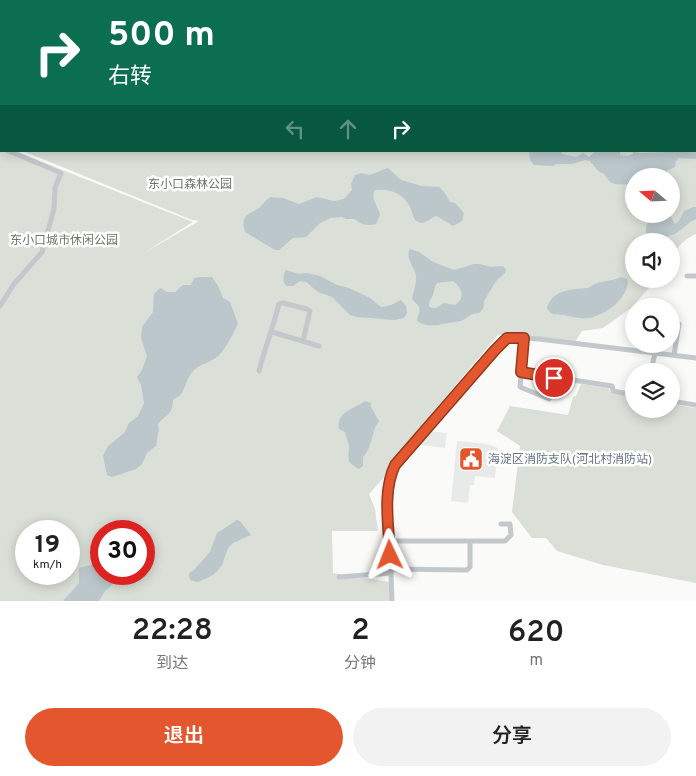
<!DOCTYPE html>
<html lang="zh">
<head>
<meta charset="utf-8">
<style>
	:root { --surface:#fff; --page:#f2f2f2; --text:#222; --muted:#767676; --accent:#e4572e }
	body { margin:0; font-family:Overpass,"Noto Sans SC",sans-serif; background:var(--page); color:var(--text); height:100vh; display:flex; flex-direction:column; font-size:19px; white-space:nowrap }
	* { box-sizing:border-box; margin:0 }
	p { font-size:16px; color:var(--muted) }
	.icon { flex:none; width:28px; height:28px; fill:none; stroke:currentColor; stroke-width:2; stroke-linecap:round; stroke-linejoin:round }
	.map { position:relative; height:601px; overflow:hidden }
	.details { display:flex; flex-direction:column; background:var(--surface); flex:1 }
	.details>* { flex:none }
	.banner { position:absolute; left:0px; top:0px; width:696px; height:152px; box-shadow:0 2px 12px #0003; background:#0b6e4f; color:#fff; overflow:hidden }
	.needle { width:32px; rotate:289deg }
	.fabs { position:absolute; left:625px; top:168px; display:grid; gap:10px }
	.fabs a { display:grid; place-items:center; width:55px; height:55px; border-radius:50%; background:var(--surface); box-shadow:0 2px 12px #0003; font-size:25px }
	.speed { position:absolute; left:15px; top:520px; display:flex; gap:10px; font-size:25px; font-weight:700; text-align:center }
	.speed>* { display:grid; place-content:center; width:65px; height:65px; border-radius:50%; background:var(--surface); box-shadow:0 2px 12px #0003; line-height:1 }
	.speed small { font-size:12px; font-weight:400 }
	.speed .limit { border:8px solid #d22; background:#fff; color:#111 }
	.pin { position:absolute; display:grid; place-items:center; width:42px; height:42px; color:#fff; margin:-21px; border:2px solid #fff; border-radius:50%; box-shadow:0 1px 5px #0007 }
	.me { position:absolute; width:55px; margin:-28px; rotate:358deg; stroke-linejoin:round; filter:drop-shadow(0 0 4px #0008) }
	.turn { display:flex; align-items:center; gap:18px; height:105px; padding:0 25px; font-size:22px }
	.turn .icon { width:65px; height:65px; stroke-width:2.5 }
	.turn b { display:block; font-size:35px; line-height:42px }
	.lanes { display:flex; align-items:center; height:48px; padding:0 25px; background:#0003; justify-content:center; gap:25px; direction:ltr }
	.lanes .off { opacity:.35 }
	.eta { display:flex; justify-content:space-evenly; align-items:center; height:85px; text-align:center }
	.eta b { font-size:30px; font-weight:600; line-height:35px }
	.action { display:flex; gap:10px; margin-top:auto; padding:10px 25px }
	.action a { flex:1; height:58px; border-radius:30px; background:var(--accent); color:#fff; font-size:20px; font-weight:600; line-height:58px; text-align:center }
	.action a+a { background:var(--page); color:var(--text) }
	.map>svg:first-child { display:block }
	.built { fill:#e8e9e9 }
	.green { fill:#dadfd7; fill-rule:evenodd }
	.water { fill:#bbc7cb; fill-rule:evenodd }
	.lines { fill:none; stroke-linecap:round; stroke-linejoin:round }
	.minor { stroke:#c3c8cc; stroke-width:5 }
	.route-casing { stroke:#94391e; stroke-width:12 }
	.route { stroke:#e4572e; stroke-width:9 }
	.labels { text-anchor:middle; stroke-width:5; stroke-linejoin:round; paint-order:stroke }
	.park-label { font-size:12px; fill:#687a64; stroke:#fff }
	.poi-label { font-size:12px; fill:#657683; stroke:#fff; text-anchor:start }
</style>
</head>
<body>
<div class="map">
<svg width="696" height="601" viewBox="0 0 696 601">
	<rect width="100%" height="100%" fill="#fafaf8"/>
	<path class="built" d="M429,431l18,2 -2,15 -30,-4z
		M457,441l31,3 10,4 -3,30 -20,-2 -1,9h-4l-2,18 -17,-2z"/>
	<path class="green" d="M0,0h696v234c-7,3 -17,10 -20,17 -2,5 -1,8 -5,12v-22h-37v38h23l-26,29 -28,20 -21,3 -7,11 -62,-8 -15,1 -100,118 -12,22 -17,19 6,15 3,22h-46l1,42 57,9 1,19h-391v-456l1,6h14l178,71 -51,32 57,-33 -7,-1 -169,-69h672v-150h-694v142zM634,176h37v38h-37zM26,531h43v43h-43zM101,531h43v43h-43z
		M581,384l28,4 1,4 24,5v12h37v-5l25,4v175l-93,-18 -46,-14 -11,-13h-14l-20,-26 8,-66 -23,-15 13,-25 58,9 5,-18 3,-1z"/>
	<path class="water" d="M696,139v20l-17,-1 -3,3 -1,6 -7,3 -5,6h-29v9l-19,-1 -5,-2 -6,-8 -6,-3 -8,-10 -5,-1 -13,4h-15l-4,2 -19,-1 -4,-5 -1,-9h31l2,3 14,3 7,-4 6,4 7,-6h24v4l7,1 6,-2v-3l7,2 55,-2z
		M388,168l13,12 21,6 17,1 6,6 5,9 5,1 9,10 -2,8 -9,5 -16,-10c-6,1 -12,9 -19,6 -5,-2 -5,-8 -7,-13 -7,-16 -20,-20 -36,-19 -5,8 3,16 5,25l-4,9c-9,2 -15,1 -21,-5h-9l-4,-2 -11,1 -11,5 -14,14 -13,1 -14,12h-4l-30,-18c-6,-20 8,-18 16,-26 3,-3 5,-6 9,-9l13,1 16,6 18,-7 17,4 10,-2 8,-9 -1,-6 4,-9 6,-2 8,2z
		M693,207h3v12c-7,3 -11,8 -17,12 -5,5 -11,3 -18,10h-15v-14l5,-13h18l6,10 4,-3 5,-10z
		M410,249l9,3 14,10 21,8 20,-6h6l11,3 12,-1 3,4 -1,3 -9,8 -12,20 -1,8 -4,4c-12,1 -9,4 -18,8 -4,1 -8,1 -12,2 -12,2 -21,5 -32,-2 0,-5 4,-9 2,-14 -1,-3 -5,-5 -7,-8 1,-7 5,-16 4,-24 -2,-8 -11,-18 -6,-26zM453,281c9,7 13,17 2,24l-11,-2c-6,3 -8,8 -15,3v-4l4,-7 2,-8 2,-4z
		M286,270l13,4 8,-1 13,3 17,9 12,3 21,10 11,9 10,-2 10,-5 5,6 1,7 -3,5 -10,2 -37,-3 -7,-2 -18,-18 -14,-5 -12,-10 -6,-1 -7,5h-7c-4,-6 -3,-10 0,-16z
		M199,277h13l6,9 5,12 7,4 8,22c-4,8 -14,28 -21,33 -7,6 -18,7 -24,14 -6,7 -7,14 -11,22 -2,3 -6,5 -9,7 -1,16 -6,13 -15,24l1,5 -3,17 -9,7 -5,11 -6,5 -24,8 -5,-2 -4,-19 5,-10 16,-13 5,-10 9,-7 6,-13 -3,-18 -4,-8 5,-7 5,-14 -6,-18 1,-11 11,-15 1,-18 6,-6 7,4h8l8,-7h8l3,-7z
		M622,277l5,2 1,4c-2,17 -24,33 -40,35 -9,2 -16,-2 -24,-3 -8,-1 -13,1 -17,-7 5,-18 24,-19 41,-20 8,-7 24,-7 34,-11z
		M365,401l6,2v4l8,14c-8,10 -6,26 -16,36v9l-4,3c-12,-7 -11,-8 -10,-21 0,-5 -3,-11 -4,-16l-6,-3c-3,-18 16,-20 26,-28z
		M237,520l3,1 11,14 -18,8 -5,5 -6,17 -4,5 -5,5 -15,7 -8,-2 -1,-7 5,-3 16,-18 7,-19z
		M99,560l2,2v12h21l-2,4 -15,13 -6,10h-36l16,-18v-15l12,-3z"/>
	<g class="lines">
		<path class="minor" d="M0,148h1
			M687,276h9
			M0,306l14,-22 28,-32 12,-43 1,-21 6,-15 -52,-22
			M671,320l8,4 -5,31
			M272,332l47,14
			M524,338l-4,49 29,12
			M259,371c6,-23 14,-44 20,-67l4,-1 24,6 3,2 -7,30
			M651,371l4,-18
			M521,372l91,14 1,5 21,4
			M671,401l25,4
			M390,541h115l6,-6 -1,-11h-9
			M391,569l76,1 3,-3v-26
			M339,577l52,-4
			M392,601l-4,-104 2,-21 5,-11 112,-126 5,-2 27,2 157,19"/>
	</g>
	<g class="lines">
		<defs>
			<path id="route" d="M390,555c-1,-28 -8,-63 5,-90l100,-115 12,-12h17l-3,34 33,6"/>
		</defs>
		<use href="#route" class="route-casing"/>
		<use href="#route" class="route"/>
	</g>
	<defs>
		<symbol id="civic-square" viewBox="-11 -11 22 22"><rect x="-9" y="-9" width="18" height="18" rx="4" fill="#e4572e" stroke="#fff"/><path d="M-.6-6.5H3V-4.5H.6V-3L4-1V1h2V6H-6V1h2V-1L-.6-3ZM-1.2 2.5V6h2.4V2.5Z" fill="#fff"/></symbol>
	</defs>
	<g fill-rule="evenodd">
		<use href="#civic-square" x="457" y="445" width="28" height="28"/>
	</g>
	<g class="labels">
		<g class="park-label">
			<text x="190" y="188">东小口森林公园</text>
			<text x="64" y="244">东小口城市休闲公园</text>
		</g>
		<g class="poi-label">
			<text x="488" y="463">海淀区消防支队(河北村消防站)</text>
		</g>
	</g>
</svg>
<div class="fabs">
<a><svg class="needle" viewBox="-14 -14 28 28"><path d="M0-13l5 13h-10z" fill="#e53935"/><path d="M0 13l5-13h-10z" fill="#767676"/></svg></a>
<a><svg class="icon" aria-label="sound" viewBox="0 0 24 24"><path d="M4 9h4l5-4v14l-5-4H4zM17 9q2 3 0 6"/></svg></a>
<a><svg class="icon" aria-label="search" viewBox="0 0 24 24"><circle cx="10" cy="10" r="6"/><path d="M15 15l6 6"/></svg></a>
<a><svg class="icon" aria-label="layers" viewBox="0 0 24 24"><path d="M12 4l9 5-9 5-9-5zM3 14l9 5 9-5"/></svg></a>
</div>
<div class="speed"><div>19<small>km/h</small></div><div class="limit">30</div></div>
<div class="pin" style="left:554px;top:378px;background:#d93025"><svg class="icon" aria-label="arrive" viewBox="0 0 24 24"><path d="M6 21V4h12l-3 4 3 4H6"/></svg></div>
<svg class="me" style="left:390px;top:555px" viewBox="-20 -20 40 40"><path d="M0-17L14 15 0 8-14 15z" fill="#e4572e" stroke="#fff" stroke-width="4"/></svg>
<div class="banner">
<div class="turn"><svg class="icon" aria-label="right" viewBox="0 0 24 24"><path d="M7 20v-9h11M14 6l5 5-5 5"/></svg><div><b>500 m</b>右转</div></div>
<div class="lanes"><svg class="icon off" aria-label="left" viewBox="0 0 24 24"><path d="M17 20v-9H6M10 6l-5 5 5 5"/></svg><svg class="icon off" aria-label="ahead" viewBox="0 0 24 24"><path d="M12 20V5M6 11l6-6 6 6"/></svg><svg class="icon" aria-label="right" viewBox="0 0 24 24"><path d="M7 20v-9h11M14 6l5 5-5 5"/></svg></div>
</div>
</div>
<section class="details">
<div class="eta">
<div><b>22:28</b><p>到达</p></div>
<div><b>2</b><p>分钟</p></div>
<div><b>620</b><p>m</p></div>
</div>
<div class="action"><a>退出</a><a>分享</a></div>
</section>
</body>
</html>
